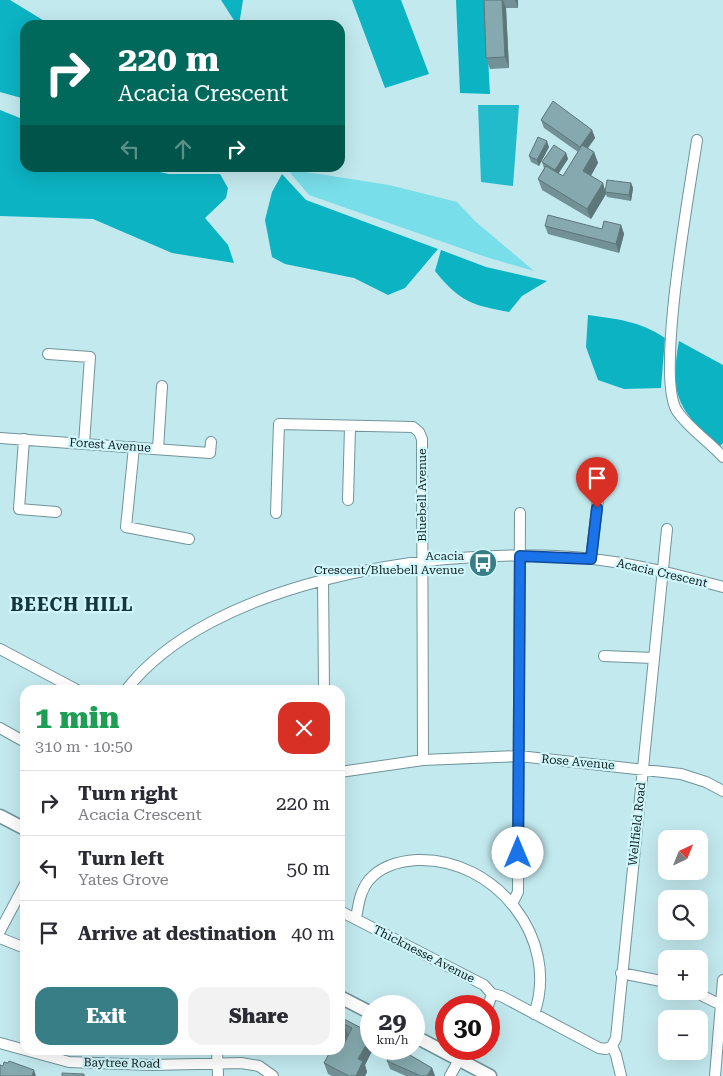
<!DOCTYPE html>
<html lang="en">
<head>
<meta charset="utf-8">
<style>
	:root { --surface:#fff; --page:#f2f2f3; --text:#2b2b33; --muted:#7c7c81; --line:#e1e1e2; --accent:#377e87 }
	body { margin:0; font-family:"Roboto Serif",serif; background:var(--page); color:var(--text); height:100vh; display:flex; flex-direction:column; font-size:19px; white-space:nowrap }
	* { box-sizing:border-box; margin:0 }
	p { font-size:16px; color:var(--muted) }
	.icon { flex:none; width:28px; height:28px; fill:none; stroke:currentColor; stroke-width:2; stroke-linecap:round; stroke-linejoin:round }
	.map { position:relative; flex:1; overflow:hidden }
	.side { position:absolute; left:20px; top:685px; width:325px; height:370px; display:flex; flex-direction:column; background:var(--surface); border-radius:15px; box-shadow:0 5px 20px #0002 }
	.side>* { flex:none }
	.guide { position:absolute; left:20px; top:20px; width:325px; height:152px; border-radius:15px; box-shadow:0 5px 20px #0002; background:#00695c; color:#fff; overflow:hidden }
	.needle { width:32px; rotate:43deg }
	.fabs { position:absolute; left:658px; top:830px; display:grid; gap:10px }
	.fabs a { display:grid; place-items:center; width:50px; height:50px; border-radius:10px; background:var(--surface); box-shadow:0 5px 20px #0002; font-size:25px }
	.speed { position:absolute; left:360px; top:995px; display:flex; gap:10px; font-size:25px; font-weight:700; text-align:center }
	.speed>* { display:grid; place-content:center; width:65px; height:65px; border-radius:50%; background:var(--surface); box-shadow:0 5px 20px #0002; line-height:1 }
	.speed small { font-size:12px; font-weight:400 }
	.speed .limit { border:8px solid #d22; background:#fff; color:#111 }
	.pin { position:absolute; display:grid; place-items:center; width:42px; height:42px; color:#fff; margin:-51px -21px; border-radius:50% 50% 50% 0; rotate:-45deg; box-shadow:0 0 5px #0007 }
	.pin .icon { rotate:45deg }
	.me { position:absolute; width:55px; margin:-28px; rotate:0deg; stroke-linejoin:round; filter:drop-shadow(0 0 4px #0008) }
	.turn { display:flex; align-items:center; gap:18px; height:105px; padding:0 15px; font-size:22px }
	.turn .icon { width:65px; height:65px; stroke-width:2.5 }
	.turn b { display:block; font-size:35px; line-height:42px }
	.lanes { display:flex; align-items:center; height:48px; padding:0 15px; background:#0003; justify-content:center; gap:25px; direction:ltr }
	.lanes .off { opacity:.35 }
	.round { display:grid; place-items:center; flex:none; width:52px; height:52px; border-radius:15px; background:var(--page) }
	.head { display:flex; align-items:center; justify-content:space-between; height:85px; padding:0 15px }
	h1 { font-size:30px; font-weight:800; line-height:38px; color:#1e9e55 }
	.action { display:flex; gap:10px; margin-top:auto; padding:10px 15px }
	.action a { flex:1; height:58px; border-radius:15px; background:var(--accent); color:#fff; font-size:20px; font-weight:800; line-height:58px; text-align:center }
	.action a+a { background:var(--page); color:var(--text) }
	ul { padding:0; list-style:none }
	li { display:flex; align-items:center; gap:15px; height:65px; padding:0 15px; border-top:1px solid var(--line) }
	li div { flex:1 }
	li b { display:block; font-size:19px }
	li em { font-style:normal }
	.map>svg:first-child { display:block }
	.green { fill:#78deea }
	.forest { fill:#0bb3c3 }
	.water { fill:#22bbcb }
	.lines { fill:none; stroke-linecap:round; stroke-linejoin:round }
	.minor-casing { stroke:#709499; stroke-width:12 }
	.tertiary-casing { stroke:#709499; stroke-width:15 }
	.minor { stroke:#fff; stroke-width:10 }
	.tertiary { stroke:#fff; stroke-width:12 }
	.wall { fill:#729196 }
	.shaded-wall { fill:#5d767a }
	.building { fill:#85a9ae; stroke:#5d767a }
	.route-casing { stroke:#114b97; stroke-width:12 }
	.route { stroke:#1a73e8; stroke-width:9 }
	.labels { text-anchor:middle; stroke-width:4.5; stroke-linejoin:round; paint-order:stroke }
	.street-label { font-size:12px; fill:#0f1d1f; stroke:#cff6fb }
	.poi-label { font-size:12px; fill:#0f1d1f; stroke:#cff6fb; text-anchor:end }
	.district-label { font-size:18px; font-weight:bold; letter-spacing:1px; fill:#15373b; stroke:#cff6fb }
</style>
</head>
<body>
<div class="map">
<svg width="723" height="1076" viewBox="0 0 723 1076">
	<rect width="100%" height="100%" fill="#c2e9ee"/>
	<path class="green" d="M287,169l102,16 68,17 18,19 59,50 -48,-14 -177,-62z"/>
	<path class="forest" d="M0,0h10l41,25h-26v74l-25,-7z
		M221,0h22l-4,25h-2z
		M352,0h49l28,74 -44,14z
		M456,0h29l5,94 -30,-1z
		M0,110l25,10v48h116l28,6h51l8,14 -2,10 -21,20 23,27 6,18 -62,-10 -79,-34 -93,-3z
		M282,174l24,26 132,49 -33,39 -17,7 -34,-17 -69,-14 -13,-7 -7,-37 7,-28z
		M441,250l45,17 61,14 -25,15 -13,16c-37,-7 -49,-10 -74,-41z
		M588,315c29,4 52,6 77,23l-4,50 -37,1 -26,-9 -12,-33z
		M679,341l44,24v78l-4,4c-40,-37 -50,-50 -40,-106z"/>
	<path class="water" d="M478,105h41l-6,81 -32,-4z"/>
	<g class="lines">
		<defs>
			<path id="minor" d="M697,140c-7,49 -42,237 -20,271 12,18 32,30 46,46
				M48,354l42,3 -6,87
				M0,438l210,15 1,-11
				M24,439l-5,70 37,3
				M134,447l-8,80 63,12
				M158,449l4,-63
				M348,500l2,-73
				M276,513l3,-89 134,3 6,5 3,7 1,321
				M591,559l8,-68
				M323,580l1,110
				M0,649l77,41
				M604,656l49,2
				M126,690c85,-109 300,-140 430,-134 57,2 112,16 167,31
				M0,728l25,14
				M340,772l83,-12 96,-4 162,18 25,8 17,9
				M512,904l6,-12 2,-379
				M340,911l144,74 8,9 9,2 98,52 7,1 6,-3
				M356,919c2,-13 4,-28 13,-39 12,-14 31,-19 48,-20 78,-3 144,79 117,154
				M0,931l25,-47
				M0,938l25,10
				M621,973l45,9
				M693,991l30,15
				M488,1006l4,-12
				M0,1043l69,19 82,3 90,-2 18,3 14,10
				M612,1046l4,-8 51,-509
				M612,1046l4,9 5,21
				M217,1050l1,26
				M450,1076l15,-27
				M715,1076l8,-96"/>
			<path id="tertiary" d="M0,816l25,13
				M340,997l31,16
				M414,1036l76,40"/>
		</defs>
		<use href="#minor" class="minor-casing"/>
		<use href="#tertiary" class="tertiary-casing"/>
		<use href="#minor" class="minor"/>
		<use href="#tertiary" class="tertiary"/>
	</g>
	<path class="wall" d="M484,0h34v8h-12l3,60 -19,1 -4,-11z
		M541,120l51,10 3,8 -7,10 6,4 4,11 -7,13 12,7 2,8 26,-8 2,5 -2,13 -24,-4 -1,-3 -15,25 -49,-29 -4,-11 6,-11 -2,-6 24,-9 2,6 -10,14 5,3 15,-24 -34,-24z
		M549,147l-10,19 -8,-4 -2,-6z
		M621,225l3,9 -5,19 -71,-19 -3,-8 57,3z
		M340,1017l31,16v16h2l-8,16 2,7 -2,4h-33l-4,-2 -4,-11 17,-13 7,-15 -3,6 -5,-3z
		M409,1051l1,4 22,13 3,8h-29l-16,-7 -3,-8z"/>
	<path class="shaded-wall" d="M502,0h1l3,8 3,60 -4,-11z
		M515,0h3v8z
		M592,130l3,8 -12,17 -3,-8z
		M547,141l2,6 -10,19 -2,-6z
		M594,152l4,11 -11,19 -4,-11z
		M566,153l2,6 -11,17 -2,-6z
		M603,183l3,11 -15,25 -4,-10z
		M631,183l2,5 -2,13 -2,-6z
		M621,225l3,9 -5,19 -3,-9z
		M344,1024l4,11 -3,6 -4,-11z
		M370,1038l1,4v7h2l-8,16 2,7 -2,4h-9l2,-17z
		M432,1068l3,8h-8z
		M34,1070l2,6h-4z"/>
	<path class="building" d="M484,0h18l3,57 -19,1z
		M553,101l39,29 -12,17 -39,-27z
		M538,137l9,4 -10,19 -8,-4z
		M554,145l12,8 -11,17 -13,-8z
		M582,145l12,7 -11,19 20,12 -16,26 -49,-30 8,-13 17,10z
		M607,180l24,3 -2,12 -24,-3z
		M548,215l54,14 2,-8 17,4 -5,19 -71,-18z
		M340,1017l31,16v5h-1l-12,21 5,2 -7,15h-7l-25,-13 7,-13h10l11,-22 -8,-4 -3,6 -1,-1z
		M394,1049h8l7,2 -1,3 24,14 -5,8h-6l-34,-15z
		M9,1061l25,9 -2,6h-32v-11l3,1 1,-4 4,1z
		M62,1073l22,1v2h-22z"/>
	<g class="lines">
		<defs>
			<path id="route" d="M518,853l2,-297 71,3 6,-51"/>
		</defs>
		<use href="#route" class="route-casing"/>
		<use href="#route" class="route"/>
	</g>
	<defs>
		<symbol id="bus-disc" viewBox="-11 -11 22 22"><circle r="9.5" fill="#377e87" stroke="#cff6fb"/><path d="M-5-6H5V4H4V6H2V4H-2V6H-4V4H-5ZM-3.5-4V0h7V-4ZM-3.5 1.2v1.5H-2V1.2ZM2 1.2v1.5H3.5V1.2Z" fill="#fff"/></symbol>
	</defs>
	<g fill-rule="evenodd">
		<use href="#bus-disc" x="467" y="547" width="32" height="32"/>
	</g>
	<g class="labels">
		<g class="street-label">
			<text transform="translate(110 445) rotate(4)" y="4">Forest Avenue</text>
			<text transform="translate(422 495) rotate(-90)" y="4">Bluebell Avenue</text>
			<text transform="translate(662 573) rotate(13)" y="4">Acacia Crescent</text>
			<text transform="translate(578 762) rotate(5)" y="4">Rose Avenue</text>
			<text transform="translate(637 824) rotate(-84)" y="4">Wellfield Road</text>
			<text transform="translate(424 954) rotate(27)" y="4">Thicknesse Avenue</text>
			<text transform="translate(122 1063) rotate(1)" y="4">Baytree Road</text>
		</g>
		<g class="poi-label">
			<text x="464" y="560">Acacia<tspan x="464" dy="14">Crescent/Bluebell Avenue</tspan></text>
		</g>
		<g class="district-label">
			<text x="72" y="611">BEECH HILL</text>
		</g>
	</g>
</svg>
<div class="fabs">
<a><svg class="needle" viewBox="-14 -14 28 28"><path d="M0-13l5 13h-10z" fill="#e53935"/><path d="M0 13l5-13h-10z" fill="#7c7c81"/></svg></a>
<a><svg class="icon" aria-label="search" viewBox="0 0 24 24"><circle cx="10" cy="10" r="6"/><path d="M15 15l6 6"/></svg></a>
<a>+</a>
<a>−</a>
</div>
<div class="speed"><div>29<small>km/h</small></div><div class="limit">30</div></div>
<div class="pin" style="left:597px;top:508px;background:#d93025"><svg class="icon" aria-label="arrive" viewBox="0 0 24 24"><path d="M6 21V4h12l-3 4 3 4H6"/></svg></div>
<svg class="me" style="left:518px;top:853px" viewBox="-20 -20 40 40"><circle r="19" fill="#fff"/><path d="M0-13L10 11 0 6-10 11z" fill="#1a73e8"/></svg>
<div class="guide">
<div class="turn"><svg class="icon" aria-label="right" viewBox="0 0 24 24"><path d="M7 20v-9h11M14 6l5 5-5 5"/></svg><div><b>220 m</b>Acacia Crescent</div></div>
<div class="lanes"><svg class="icon off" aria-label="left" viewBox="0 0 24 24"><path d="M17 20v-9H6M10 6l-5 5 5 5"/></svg><svg class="icon off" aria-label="ahead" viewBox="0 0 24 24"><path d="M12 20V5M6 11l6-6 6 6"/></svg><svg class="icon" aria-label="right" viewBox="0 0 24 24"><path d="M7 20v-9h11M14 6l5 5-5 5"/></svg></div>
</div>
<section class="side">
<div class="head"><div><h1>1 min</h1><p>310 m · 10:50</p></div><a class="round" style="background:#d93025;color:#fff"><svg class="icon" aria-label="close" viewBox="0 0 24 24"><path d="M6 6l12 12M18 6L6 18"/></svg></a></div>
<ul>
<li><svg class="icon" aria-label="right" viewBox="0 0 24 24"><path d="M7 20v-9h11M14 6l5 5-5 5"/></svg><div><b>Turn right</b><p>Acacia Crescent</p></div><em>220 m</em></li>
<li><svg class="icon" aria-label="left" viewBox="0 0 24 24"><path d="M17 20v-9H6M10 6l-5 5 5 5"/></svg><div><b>Turn left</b><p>Yates Grove</p></div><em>50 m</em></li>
<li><svg class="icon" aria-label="arrive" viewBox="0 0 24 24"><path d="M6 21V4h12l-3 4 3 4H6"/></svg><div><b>Arrive at destination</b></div><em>40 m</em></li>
</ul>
<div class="action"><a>Exit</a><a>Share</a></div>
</section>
</div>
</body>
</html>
